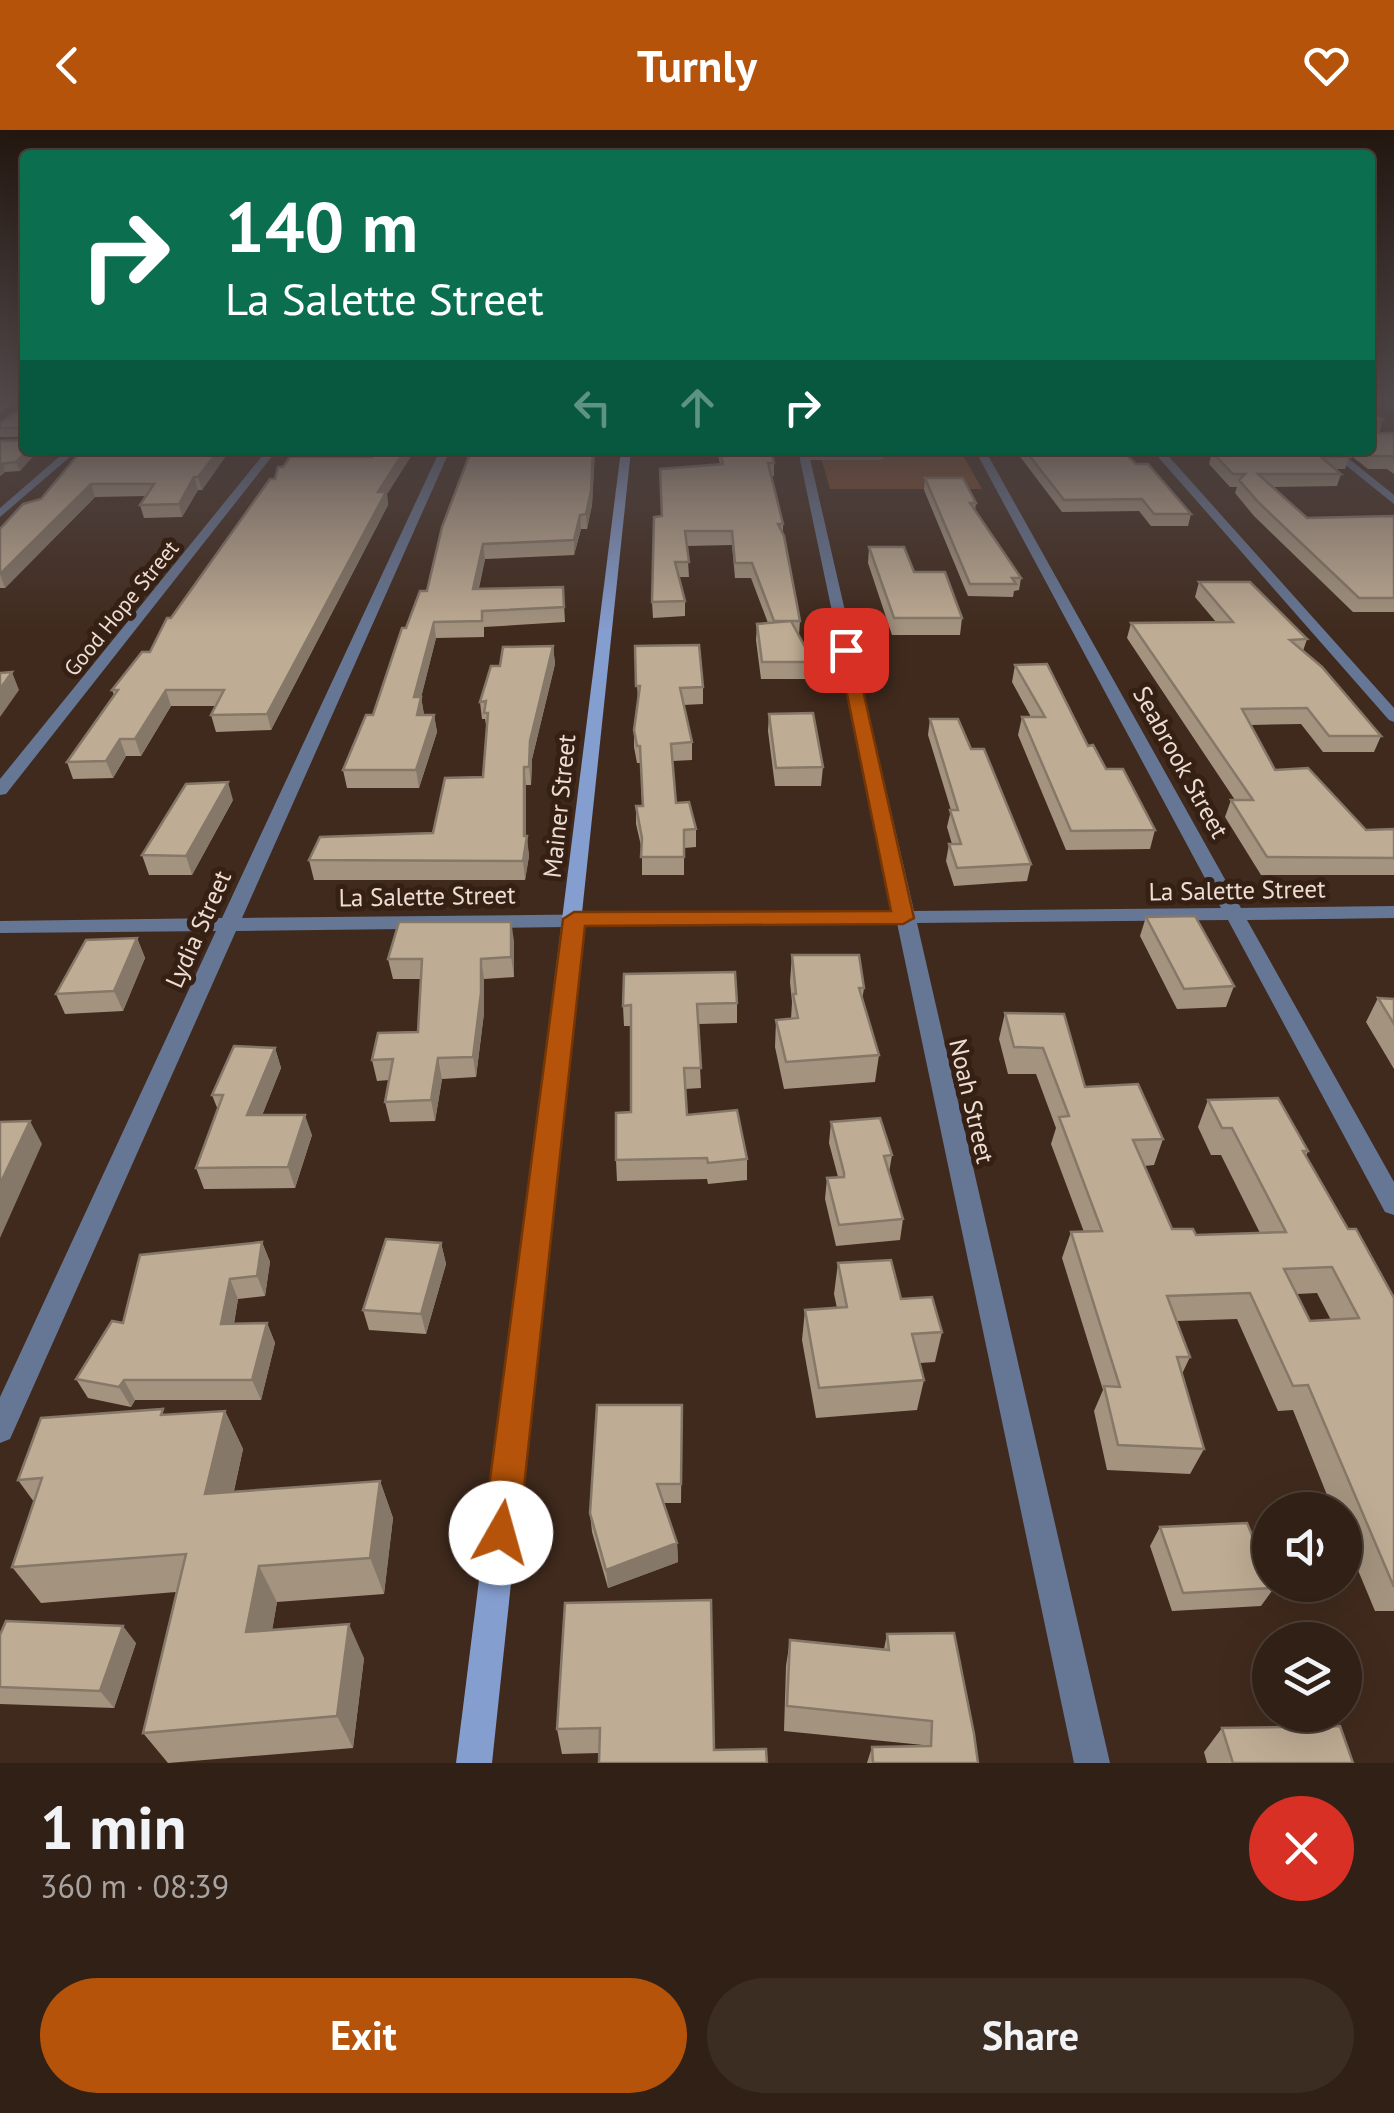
<!DOCTYPE html>
<html lang="en">
<head>
<meta charset="utf-8">
<style>
	:root { --surface:#302016; --page:#3c2d23; --text:#f1f3f6; --muted:#a8a3a1; --line:#4b3e35; --accent:#b45309 }
	body { margin:0; font-family:"PT Sans",sans-serif; background:var(--page); color:var(--text); height:100vh; display:flex; flex-direction:column; font-size:38px; white-space:nowrap }
	* { box-sizing:border-box; margin:0 }
	p { font-size:32px; color:var(--muted) }
	.icon { flex:none; width:55px; height:55px; fill:none; stroke:currentColor; stroke-width:2; stroke-linecap:round; stroke-linejoin:round }
	.map { position:relative; height:1633px; overflow:hidden }
	.sheet { display:flex; flex-direction:column; background:var(--surface); flex:1 }
	.sheet>* { flex:none }
	.hud { position:absolute; left:20px; top:20px; width:1355px; height:305px; border-radius:10px; box-shadow:0 10px 40px #0002,0 0 0 2px var(--line); background:#0b6e4f; color:#fff; overflow:hidden }
	.controls { position:absolute; left:1252px; top:1362px; display:grid; gap:20px }
	.controls a { display:grid; place-items:center; width:110px; height:110px; border-radius:50%; background:var(--surface); box-shadow:0 10px 40px #0002,0 0 0 2px var(--line); font-size:50px }
	.pin { position:absolute; display:grid; place-items:center; width:85px; height:85px; color:#fff; margin:-42px; border-radius:20px; box-shadow:0 5px 15px #0006 }
	.me { position:absolute; width:110px; margin:-55px; rotate:7deg; stroke-linejoin:round; filter:drop-shadow(0 0 8px #0008) }
	.turn { display:flex; align-items:center; gap:35px; height:210px; padding:0 40px; font-size:45px }
	.turn .icon { width:130px; height:130px; stroke-width:2.5 }
	.turn b { display:block; font-size:70px; line-height:85px }
	.lanes { display:flex; align-items:center; height:95px; padding:0 40px; background:#0003; justify-content:center; gap:50px; direction:ltr }
	.lanes .off { opacity:.35 }
	.round { display:grid; place-items:center; flex:none; width:105px; height:105px; border-radius:52px; background:var(--page) }
	.summary { display:flex; align-items:center; justify-content:space-between; height:170px; padding:0 40px }
	h1 { font-size:60px; font-weight:700; line-height:75px }
	.primary-button { display:flex; gap:20px; margin-top:auto; padding:20px 40px }
	.primary-button a { flex:1; height:115px; border-radius:60px; background:var(--accent); color:#fff; font-size:40px; font-weight:700; line-height:115px; text-align:center }
	.primary-button a+a { background:var(--page); color:var(--text) }
	header { display:flex; justify-content:space-between; align-items:center; height:130px; padding:0 40px; background:var(--accent); color:#fff; font-size:45px; font-weight:700 }
	.map>svg:first-child { display:block }
	.green { fill:#7c4929 }
	.lines { fill:none; stroke-linecap:round; stroke-linejoin:round }
	.lane { fill:#667796; fill-rule:evenodd }
	.street { fill:#667796; fill-rule:evenodd }
	.secondary { fill:#859ed0; fill-rule:evenodd }
	.wall { fill:#a4947f; fill-rule:evenodd }
	.shaded-wall { fill:#867868 }
	.building { fill:#bfac94; stroke:#867868; stroke-width:2.5; fill-rule:evenodd }
	.route { fill:#b45309; stroke:#753606; stroke-width:2.5 }
	.labels { text-anchor:middle; stroke-width:10; stroke-linejoin:round; paint-order:stroke }
	.far-street-label { font-size:22px; fill:#ecddd5; stroke:#362014 }
	.street-label { font-size:25px; fill:#ecddd5; stroke:#362014 }
</style>
</head>
<body>
<header><svg class="icon" aria-label="back" viewBox="0 0 24 24"><path d="M15 5l-7 7 7 7"/></svg>Turnly<svg class="icon" aria-label="heart" viewBox="0 0 24 24"><path d="M12 20l-8-8c-3-5 5-10 8-4 3-6 11-1 8 4z"/></svg></header>
<div class="map">
<svg width="1394" height="1633" viewBox="0 0 1394 1633">
	<rect width="100%" height="100%" fill="#402a1d"/>
	<path class="green" d="M819,320h141l22,39h-152z"/>
	<g class="lines">
		<path class="lane" d="M802,326h78l4,2 -4,2h-78z"/>
		<path class="street" d="M13,274l-13,9 2,-9z
			M1384,274h10v7z
			M67,320h11l-78,67v-9z
			M267,320h10l-271,344 -6,1v-16z
			M440,320h10l-208,468 653,-7 -97,-461h10l106,461 307,-3 -246,-458h10l256,458 153,-2v12l-147,2 147,262v33l-9,-3 -157,-292 -311,3 193,840h-36l-177,-840 -661,8 -226,508 -10,4v-46l216,-466 -216,2v-12l222,-3z
			M1152,320h11l231,258v14l-5,-2z
			M1327,320h11l56,45v9z"/>
		<path class="secondary" d="M621,320h10l-139,1313h-36z"/>
	</g>
	<path class="wall" d="M15,274h10v46l-5,21 -15,1 -5,4v-35l24,-1v-3h-24v-14l24,-18 -8,1z
		M1383,290l-4,12 15,1v41l-7,-5h-19l-24,-19h26z
		M82,320h148l-28,40h-4l-16,27 -38,1 -4,-13 6,-9 -51,1 -90,91h-5v-59l41,-30z
		M467,320h128l-3,55 -5,24h-6l-7,26 -89,4 -6,29 84,-1 2,35 -81,5v10l-48,1 -15,59 3,18h10l3,17 -18,56h-72l-4,-18 30,-55 33,-87 21,-37 40,-130z
		M717,320h54l3,13v13h-3l12,48v10l17,87 -1,14 9,27 -1,17h-46l-5,-39 1,-16 11,-1 -17,-45h-16l-3,-33 -45,1 2,31h-10l6,24v15l-32,2 -1,-16 9,-86 59,-52z
		M1015,320h106l70,64 -3,12h-37l-12,-15 -77,1z
		M1251,320h89l9,7 -4,12h-9l5,5 -4,12 -65,1 35,31 87,-2v96h-41l-99,-96 -19,-23 2,-6h-7l-21,-23 3,-12 41,-1z
		M413,323l-26,41 1,11 -117,225 -55,2 -5,-17 5,-9h-45l-30,50h-15l-13,22 -40,1 -6,-17 47,-67 -2,-5 38,-38 21,-34 104,-139z
		M925,348l51,25 -1,7 46,68 -2,12 -5,1 -1,6 -45,-1 -44,-106z
		M869,417l45,25 48,46 -2,17h-68l-24,-72z
		M1199,452l108,57 -4,12 78,85 -7,16h-51l-22,-28 -50,1 24,45 91,60 28,-1v46h-133l-36,-58 6,-17h4l-108,-162 4,-15 85,-1 -21,-25z
		M553,516l2,18 -23,95 -1,26h-5v51l3,20 -4,24h-211l-5,-20 124,-27 50,-56 4,-46 -2,-12h-3l-2,-17 20,-36z
		M635,516l68,41v17l-20,1 9,37v18l-19,1 3,42 20,26v18l-12,1v27h-42v-25l-6,-26v-18h6l-1,-43h-4l-3,-16v-17l4,-28z
		M1015,535l73,81 67,84 -5,19 -84,1 -48,-115 4,-18h9l-19,-35z
		M769,584l54,53 -2,19h-46l-7,-55z
		M930,589l41,30 60,115 -4,17 -73,5 -8,-25 3,-17h3l-5,-17 4,-17 -23,-75z
		M233,670l-41,75h-43l-7,-20z
		M1146,787l88,69 -8,21 -49,2 -37,-73z
		M137,808l8,20 -22,53 -58,3 -9,-20z
		M514,811v36l-30,2v34l-8,64 -34,2 -7,42 -45,1 -5,-20 4,-22 -12,1 -5,-21 46,-28 3,-53h-28l-5,-20z
		M792,825l72,33 -2,12 17,55 -4,27 -91,7 -9,-42 1,-27 15,-1 1,-17 -2,-20z
		M1378,868l16,1v70l-28,-47z
		M737,873v20l-39,1 3,64 -16,1 2,26 60,44v21l-39,4 -1,-5 -90,2 -1,-21 15,-48v-86h-7l-1,-20z
		M1005,883l80,74 78,52 -9,26 -10,1 28,63 24,6 64,-2 -39,-78h-10l-13,-28 10,-27 100,51 -2,5 42,73 46,69v313h-19l-30,-72v-29h-12l-40,-100 -15,1 -41,-92 -60,2 13,36 -8,17 22,75 -14,25 -83,-4 -13,-59 9,-21 -41,-132 9,-26h13l-33,-88 5,-16 -20,-54h-28l-9,-35zM1317,1163l14,27 -21,1 -13,-27z
		M275,918l6,20 -19,47 50,20 -17,53 -91,1 -8,-21 22,-58 -6,-15z
		M831,992l61,33 -3,18 14,46 -3,21 -64,6 -11,-47 2,-21 11,-1 -9,-34z
		M262,1112l8,20 -5,34 -27,3 -4,25 33,-1 8,20 -14,57h-126l-4,7 -43,-9 -12,-19 47,-56z
		M441,1113l5,21 -20,70 -57,-4 -6,-20z
		M838,1133l63,36 41,33 -7,30 -15,1 4,17 -7,30 -101,8 -14,-78 3,-30 32,-2 -3,-14z
		M682,1275l-1,98h-18l14,40 1,19 -70,26 -16,-56 -2,-19z
		M225,1281l18,38 -9,42 146,-10 13,37 -9,76 -107,8 -5,28 92,28 -11,90 -185,15 -25,-30 33,-141 -135,11 -29,-36 22,-65 -16,-22 148,-65z
		M1160,1397l114,61 -13,18 -89,5 -22,-65z
		M711,1470l-112,153 -37,1 -5,-25z
		M887,1504l91,129h-111l5,-16 51,-2 -139,-14 2,-65 4,-26 94,9z
		M0,1505l136,8 -22,65 -114,-4z
		M1222,1598l131,35h-146l-3,-11z"/>
	<path class="shaded-wall" d="M1383,290l-4,12 -9,1 1,-11z
		M28,320h11l-19,21 -4,-9z
		M219,320h11l-28,40 -4,-13z
		M405,320h8v3l-26,41 1,11 -117,225 -4,-16 111,-222z
		M593,320h2l-3,55 -5,24 -1,-15z
		M2,332l3,10 -5,4v-12z
		M194,347l4,13 -16,27 -3,-13z
		M91,354l4,13 -90,91 -5,-14z
		M580,385l1,14 -7,26v-15z
		M483,414l2,15 -10,45 -2,-15z
		M434,492l2,16 -19,76 -3,-17z
		M553,516l2,18 -23,95 -1,26 -2,-18 1,-26z
		M12,542l7,18 -19,27v-28z
		M166,560l5,16 -30,50 -6,-17z
		M421,567l3,17 -4,18 -3,-17z
		M434,585l3,17 -18,56 -3,-18z
		M120,609l6,17 -13,22 -7,-17z
		M524,637l2,18v60l1,-9 2,20 -4,24 -2,-19z
		M228,652l5,18 -41,75 -6,-19z
		M511,792l3,19v36l-3,-20z
		M137,808l8,20 -22,53 -9,-20z
		M481,829l3,20v34l-8,64 -3,-20z
		M275,918l6,20 -27,68 -7,-21z
		M438,928l4,21 -7,42 -4,-21z
		M305,985l7,20 -17,53 -7,-21z
		M30,991l12,23 -42,94v-54z
		M262,1112l8,20 -5,34 -8,-20z
		M441,1113l5,21 -20,70 -5,-20z
		M230,1149l8,20 -8,46 -9,-21z
		M267,1193l8,20 -14,57 -9,-20z
		M124,1250l11,20 -4,7 -12,-20z
		M225,1281l18,38 -18,82 -20,-37z
		M380,1351l13,37 -9,76 -14,-36z
		M677,1413l1,19 -70,26 -2,-18z
		M259,1436l18,36 -11,64 -20,-34z
		M349,1494l15,34 -11,90 -16,-32z
		M123,1496l13,17 -22,65 -14,-17z"/>
	<path class="building" d="M25,274v46h3l-12,12 -16,2v-23l24,-1 -2,-12h-22v-5z
		M1370,281l13,9 -12,2v11h23v25l-3,-2h-19l-8,-6h6z
		M82,320h137l-21,27h-4l-15,27 -39,1 14,-21h-63l-91,90v-45l23,-25 18,-5z
		M375,320h30l-27,42h8l-119,222 -56,1 13,-25h-58l-31,49h-15l-14,22 -39,1 51,-72h-6l30,-38h8l17,-34h4l99,-139h5l3,-12h5l7,-10h82z
		M467,320h126l-2,41 -5,23 -6,1 -6,25 -91,4 -10,45 90,-2 1,20 -82,4v10l-48,1 -20,75h7l-4,18h17l-18,55h-73l23,-55h7l29,-87h4l14,-37h7l15,-64 29,-76h-5z
		M720,320h51l3,13h-6l15,61h-5l6,12 16,85h-26l-22,-58h-17l-3,-32h-47l4,31h-14l10,39 -33,1 2,-85 8,-1 -2,-47 63,-5z
		M1025,320h96l15,14h12l43,50h-37l-12,-15 -78,1z
		M1270,320h70l9,7h-28l20,17h-83l49,44 87,-2v82h-35l-101,-96 -19,-22 6,-6h-12l-21,-22 59,-1z
		M925,348h38l13,25h-6l51,75h-9l4,6h-46z
		M869,417h35l10,25h31l17,46h-68z
		M1199,452h51l57,57 -17,1 32,27 59,69h-52l-22,-28 -65,1 33,61 33,-2 58,62 28,-1v29l-127,-1 -36,-57h22l-122,-177 102,-1z
		M791,491l14,26 3,15h-46l-5,-38z
		M699,515l4,42 -23,1 12,54 -21,2 5,59 13,-1 7,27 -12,1v27h-43l1,-19 -6,-32h7l-3,-60h-3l-3,-16 6,-44h-4l-1,-40z
		M553,516l-23,95 -1,26h-5v69h3l-4,25 -214,-1 11,-23 113,-4 12,-55 38,-1 5,-64h-4l2,-12 -6,1 11,-36h9l3,-19z
		M1047,534l41,82 5,-1 13,24h17l32,61 -84,1 -49,-114h23l-30,-52z
		M12,542l-12,17v-16z
		M813,583l10,54 -47,1 -7,-54z
		M930,589h28l13,30h13l47,115 -74,4 -8,-24h12l-11,-34h8z
		M228,652l-42,74 -44,-1 44,-71z
		M1195,786l39,70 -50,3 -38,-72z
		M399,792h112v35l-30,2v34l-8,64 -35,1 -7,42 -46,2 8,-43 -21,1 6,-27 40,-1 4,-73h-34z
		M137,808l-23,53 -58,3 30,-54z
		M792,825h67l5,33h-5l20,67 -93,7 -10,-42 22,-2 -5,-24h3z
		M735,842l2,31 -40,1 4,64h-17l3,47 50,-5 10,49 -39,4 -1,-5 -91,2v-47l15,-1v-107l-8,1 1,-32z
		M1378,868l16,1v25z
		M1005,883l59,1 21,73 53,-3 25,55 -30,1 39,89h21l3,6 90,-3 -54,-104h-10l-14,-28 70,-2 30,53h-5l45,78h8l38,69v289l-86,-202 -15,1 -43,-93 -83,3 23,61h-13l27,92 -86,-4 -14,-59 16,1 -49,-155 31,-1 -43,-114 10,-1 -26,-68 -29,-1zM1332,1137l27,51 -49,3 -26,-52z
		M234,916l41,2 -28,67h58l-17,52 -92,1 27,-73h-11z
		M880,988l12,37 -8,1 19,63 -64,6 -12,-47 17,-1v-4l-13,-51z
		M30,991l-30,63v-62z
		M386,1109l55,4 -20,71 -58,-4z
		M262,1112l-5,34 -27,3 -9,45 46,-1 -15,57h-128l-5,7 -43,-8 36,-58 11,2 17,-68z
		M891,1130l10,39 31,-2 10,35 -30,2 12,46 -105,8 -14,-78 42,-3 -9,-44z
		M597,1275h85l-1,79h-24l20,59 -71,27 -16,-57z
		M163,1279l-2,6 64,-4 -20,83 175,-13 -10,77 -111,8 -13,66 103,-8 -12,92 -194,17 43,-179 -174,13 30,-89 -24,2 23,-62z
		M1247,1393l23,56v6h2l2,3 -91,5 -23,-66z
		M711,1470l3,150 52,-1 1,14h-168l1,-35 -43,1 8,-126z
		M6,1491l117,5 -23,65 -100,-4v-52z
		M954,1503l20,101 4,29h-105l-1,-16 59,-1 1,-25 -145,-15 3,-66 99,10 -2,-16z
		M1340,1596l13,37h-120l-11,-35z"/>
	<linearGradient id="sky" x2="0" y2="1"><stop stop-color="#231710"/><stop offset="0.54" stop-color="#534a4c"/><stop offset="1" stop-color="#534a4c" stop-opacity="0"/></linearGradient>
	<rect width="1394" height="503" fill="url(#sky)"/>
	<path class="route" d="M846,515l8,5 60,268 -11,6 -318,2 -66,607 -5,12 -13,6 -12,-6 -6,-12 80,-614 11,-7 317,-1 -53,-261z"/>
	<g class="labels">
		<g class="far-street-label">
			<text transform="translate(121 478) rotate(-51)" y="8">Good Hope Street</text>
		</g>
		<g class="street-label">
			<text transform="translate(1181 632) rotate(61)" y="9">Seabrook Street</text>
			<text transform="translate(559 676) rotate(-84)" y="9">Mainer Street</text>
			<text transform="translate(1237 760) rotate(-1)" y="9">La Salette Street</text>
			<text transform="translate(427 766) rotate(-1)" y="9">La Salette Street</text>
			<text transform="translate(198 799) rotate(-66)" y="9">Lydia Street</text>
			<text transform="translate(972 971) rotate(77)" y="9">Noah Street</text>
		</g>
	</g>
</svg>
<div class="controls">
<a><svg class="icon" aria-label="sound" viewBox="0 0 24 24"><path d="M4 9h4l5-4v14l-5-4H4zM17 9q2 3 0 6"/></svg></a>
<a><svg class="icon" aria-label="layers" viewBox="0 0 24 24"><path d="M12 4l9 5-9 5-9-5zM3 14l9 5 9-5"/></svg></a>
</div>
<div class="pin" style="left:846px;top:520px;background:#d93025"><svg class="icon" aria-label="arrive" viewBox="0 0 24 24"><path d="M6 21V4h12l-3 4 3 4H6"/></svg></div>
<svg class="me" style="left:501px;top:1403px" viewBox="-20 -20 40 40"><circle r="19" fill="#fff"/><path d="M0-13L10 11 0 6-10 11z" fill="#b45309"/></svg>
<div class="hud">
<div class="turn"><svg class="icon" aria-label="right" viewBox="0 0 24 24"><path d="M7 20v-9h11M14 6l5 5-5 5"/></svg><div><b>140 m</b>La Salette Street</div></div>
<div class="lanes"><svg class="icon off" aria-label="left" viewBox="0 0 24 24"><path d="M17 20v-9H6M10 6l-5 5 5 5"/></svg><svg class="icon off" aria-label="ahead" viewBox="0 0 24 24"><path d="M12 20V5M6 11l6-6 6 6"/></svg><svg class="icon" aria-label="right" viewBox="0 0 24 24"><path d="M7 20v-9h11M14 6l5 5-5 5"/></svg></div>
</div>
</div>
<section class="sheet">
<div class="summary"><div><h1>1 min</h1><p>360 m · 08:39</p></div><a class="round" style="background:#d93025;color:#fff"><svg class="icon" aria-label="close" viewBox="0 0 24 24"><path d="M6 6l12 12M18 6L6 18"/></svg></a></div>
<div class="primary-button"><a>Exit</a><a>Share</a></div>
</section>
</body>
</html>
